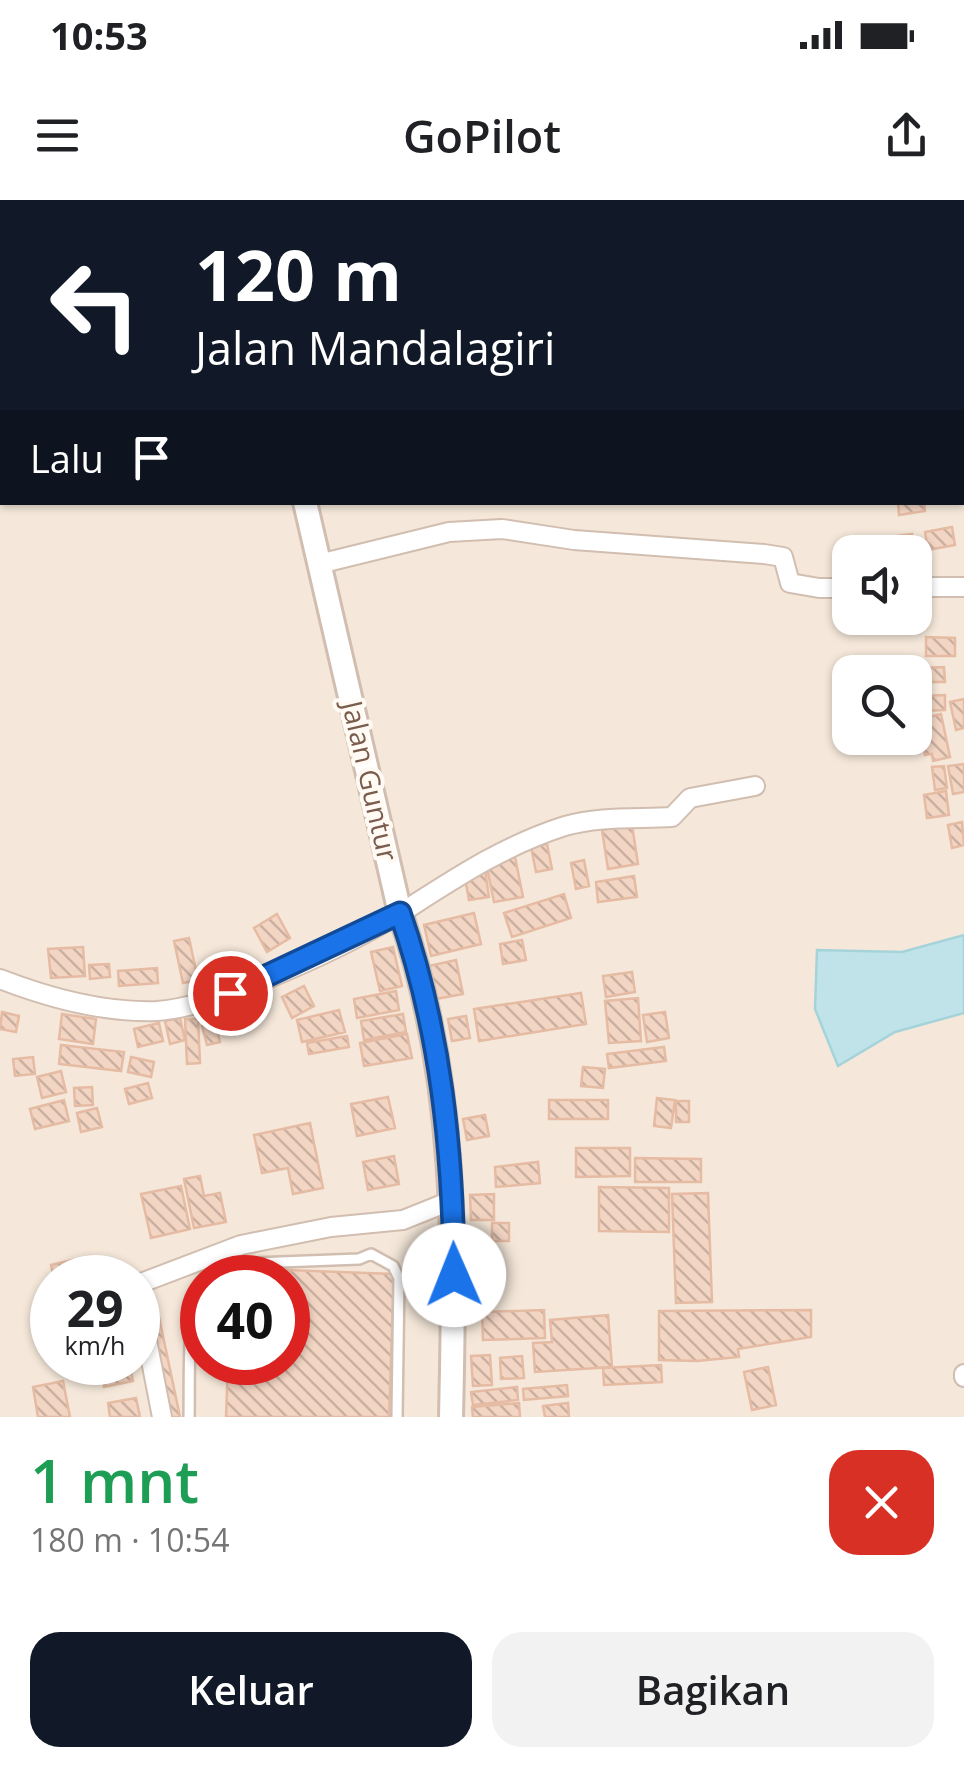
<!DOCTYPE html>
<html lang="id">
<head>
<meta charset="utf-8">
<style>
	:root { --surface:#fff; --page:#f2f2f2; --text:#202124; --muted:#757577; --accent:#111827 }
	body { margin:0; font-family:"Open Sans",sans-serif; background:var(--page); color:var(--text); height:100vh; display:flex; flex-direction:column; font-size:38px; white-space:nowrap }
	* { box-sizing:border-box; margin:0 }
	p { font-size:32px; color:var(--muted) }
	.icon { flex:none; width:55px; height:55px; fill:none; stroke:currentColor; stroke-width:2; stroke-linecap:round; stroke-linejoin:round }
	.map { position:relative; height:1217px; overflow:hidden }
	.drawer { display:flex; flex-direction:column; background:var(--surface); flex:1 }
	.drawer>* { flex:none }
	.banner { position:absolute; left:0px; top:0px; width:965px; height:305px; box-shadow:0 2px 8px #0004; background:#111827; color:#fff; overflow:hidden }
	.buttons { position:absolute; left:832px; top:335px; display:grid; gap:20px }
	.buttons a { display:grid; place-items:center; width:100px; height:100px; border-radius:20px; background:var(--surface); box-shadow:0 2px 8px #0004; font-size:50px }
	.speed { position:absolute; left:30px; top:1055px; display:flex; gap:20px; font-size:50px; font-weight:700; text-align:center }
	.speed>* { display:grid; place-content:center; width:130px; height:130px; border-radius:50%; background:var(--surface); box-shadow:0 2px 8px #0004; line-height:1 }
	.speed small { font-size:25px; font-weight:400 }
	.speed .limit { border:15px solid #d22; background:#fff; color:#111 }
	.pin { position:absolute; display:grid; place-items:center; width:85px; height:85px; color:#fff; margin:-42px; border:5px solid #fff; border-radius:50%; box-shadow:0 2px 10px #0007 }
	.me { position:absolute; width:110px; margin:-55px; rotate:359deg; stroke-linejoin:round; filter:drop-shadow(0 0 8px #0008) }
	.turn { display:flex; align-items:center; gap:35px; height:210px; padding:0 30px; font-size:45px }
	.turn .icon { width:130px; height:130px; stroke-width:2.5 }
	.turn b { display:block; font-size:70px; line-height:85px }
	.then { display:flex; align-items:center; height:95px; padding:0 30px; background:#0003; gap:20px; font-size:38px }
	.round { display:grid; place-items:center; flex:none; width:105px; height:105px; border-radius:30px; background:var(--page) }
	.summary { display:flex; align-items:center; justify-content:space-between; height:170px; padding:0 30px }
	h1 { font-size:60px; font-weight:600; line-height:75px; color:#1e9e55 }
	.action { display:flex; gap:20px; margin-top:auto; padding:20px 30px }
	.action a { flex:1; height:115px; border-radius:30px; background:var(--accent); color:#fff; font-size:40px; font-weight:600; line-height:115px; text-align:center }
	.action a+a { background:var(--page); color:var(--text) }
	.status { display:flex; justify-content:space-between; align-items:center; height:70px; padding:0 50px; background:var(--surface); direction:ltr }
	.status svg { height:28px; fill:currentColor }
	header { display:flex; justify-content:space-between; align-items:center; height:130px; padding:0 30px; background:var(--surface); font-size:45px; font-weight:600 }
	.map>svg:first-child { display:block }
	.residential { fill:#f5e8da; fill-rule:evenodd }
	.water { fill:#bfe3e8; stroke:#a5d3da; stroke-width:2.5 }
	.building { fill:url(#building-back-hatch); stroke:#e6bba3; stroke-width:2.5 }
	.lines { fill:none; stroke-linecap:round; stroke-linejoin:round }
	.service-casing { stroke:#d1beb0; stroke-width:14 }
	.minor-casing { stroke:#d1beb0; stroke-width:22 }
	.tertiary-casing { stroke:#d1beb0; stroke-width:28 }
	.service { stroke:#fff; stroke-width:9 }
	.minor { stroke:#fff; stroke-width:18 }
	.tertiary { stroke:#fff; stroke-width:22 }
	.route-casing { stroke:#114b97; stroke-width:25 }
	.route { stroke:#1a73e8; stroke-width:18 }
	.labels { text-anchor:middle; stroke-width:8; stroke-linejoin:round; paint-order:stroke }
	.street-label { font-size:28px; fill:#7a5c4d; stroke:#fffaf3 }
</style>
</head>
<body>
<div class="status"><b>10:53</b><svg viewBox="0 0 49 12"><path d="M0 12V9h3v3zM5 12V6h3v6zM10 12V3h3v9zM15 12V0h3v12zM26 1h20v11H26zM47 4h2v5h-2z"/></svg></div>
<header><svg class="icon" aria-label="menu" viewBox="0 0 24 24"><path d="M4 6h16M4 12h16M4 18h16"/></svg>GoPilot<svg class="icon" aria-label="share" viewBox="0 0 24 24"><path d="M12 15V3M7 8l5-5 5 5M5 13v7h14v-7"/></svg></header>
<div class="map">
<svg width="964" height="1217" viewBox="0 0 964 1217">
	<defs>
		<pattern id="building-back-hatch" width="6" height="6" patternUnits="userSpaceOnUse" patternTransform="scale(2.5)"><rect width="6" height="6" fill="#f3d5c3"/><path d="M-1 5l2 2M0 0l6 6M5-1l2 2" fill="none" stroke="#cab0a1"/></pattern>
	</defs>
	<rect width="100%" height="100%" fill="#fdf6ec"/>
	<path class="residential" d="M0,0h964v735l-62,17 -84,-1 -3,58 23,56 57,-33 69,-19v404h-964zM2,2h960v300h-960zM850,352h65v66h-65zM850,472h65v66h-65zM52,1078h86v84h-86zM202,1078h86v84h-86z"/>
	<path class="water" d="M964,735v78l-69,19 -57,34 -23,-57 2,-59 85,2z"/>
	<path class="building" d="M898,302h26l1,9 -26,4z
		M952,327l3,18 -27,5 -3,-18z
		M912,334l3,18h-31l-2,-14z
		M926,437l29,1v18h-29z
		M944,467l1,15h-21l-1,-14z
		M945,495v15l-23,1v-15z
		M964,499v29l-8,2 -6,-28z
		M941,514l9,43 -17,4 -1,-7 -7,1 -5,-22 7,-1 -3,-14z
		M964,564v28l-11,2 -5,-28z
		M944,566l3,22 -12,2 -3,-23z
		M946,591l3,24 -22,3 -3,-23z
		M962,622l2,23 -12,3 -4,-23z
		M632,625l6,39 -30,5 -6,-39z
		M547,644l5,25 -16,3 -5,-25z
		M515,657l8,40 -29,5 -8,-39z
		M584,660l5,26 -13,3 -5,-26z
		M485,670l4,27 -20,3 -5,-27z
		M634,676l3,21 -39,5 -2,-20z
		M564,694l7,24 -59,19 -8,-24z
		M474,713l7,31 -50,12 -7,-31z
		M277,714l13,24 -23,14 -13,-24z
		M189,738l9,42 -15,3 -9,-42z
		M522,740l4,20 -23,4 -3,-20z
		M83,747l2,29 -34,2 -3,-29z
		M393,747l9,39 -22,5 -9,-39z
		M456,760l7,34 -27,5 -7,-33z
		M109,764l1,13 -20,2 -1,-14z
		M157,768l1,15 -39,3 -1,-15z
		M632,772l3,20 -29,5 -3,-21z
		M304,786l10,20 -22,12 -10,-21z
		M396,791l3,19 -42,8 -3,-19z
		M581,793l5,31 -107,17 -5,-32z
		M638,798l3,43 -32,2 -4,-42z
		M339,810l6,22 -43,10 -5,-22z
		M2,812l17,4 -3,16 -16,-3z
		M665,812l4,26 -22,4 -4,-27z
		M62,814l34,5 -3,25 -34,-5z
		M403,814l3,18 -42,8 -3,-19z
		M466,816l4,22 -18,3 -4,-22z
		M180,818l5,22 -15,4 -5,-23z
		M185,819h13l2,44 -13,1z
		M215,822l5,20 -13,3 -5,-19z
		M159,823l4,18 -25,6 -4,-18z
		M407,834l5,24 -48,8 -4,-23z
		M347,836l2,11 -40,7 -2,-11z
		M61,845l63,7 -3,19 -62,-7z
		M664,847l2,14 -57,7 -2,-14z
		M33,857l2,17 -20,2 -2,-17z
		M131,857l23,5 -3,15 -23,-5z
		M583,867l22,2 -2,19 -22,-2z
		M61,871l5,21 -24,6 -5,-21z
		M148,883l4,15 -23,6 -4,-15z
		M92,887l1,18 -18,1 -1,-18z
		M388,897l7,31 -38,8 -6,-32z
		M657,898l18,2 -4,28 -17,-2z
		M64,900l5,21 -34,8 -5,-20z
		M549,900h59v19h-59z
		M676,901h13v21h-13z
		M97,908l5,19 -21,5 -4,-19z
		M485,915l4,21 -22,4 -4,-21z
		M310,923l13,65 -30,6 -5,-26 -26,5 -8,-38z
		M576,948h54v28l-54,1z
		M394,956l5,28 -31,6 -5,-28z
		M635,958l66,1v23h-66z
		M538,962l2,21 -44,4 -1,-20z
		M200,976l4,20 16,-3 6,29 -32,6 -10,-49z
		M181,986l9,43 -39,9 -10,-44z
		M599,987l70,1v44l-70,-1z
		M708,993l4,109 -36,1 -4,-109z
		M494,994v26h-23l-1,-25z
		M492,1023h17v18h-17z
		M90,1056l4,18 -40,4 -3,-13z
		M231,1068l163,6 -5,143h-163l2,-55h60v-84h-57z
		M231,1068l163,6 -5,143h-163l2,-55h60v-84h-57z
		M155,1098l25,119h-12l-25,-117z
		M52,1109v20l-12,2 -2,-20z
		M544,1110l1,28 -62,2 -1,-28z
		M811,1110v27l-73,12 1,8 -42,4 -38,-1v-49z
		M608,1115l4,52 -77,5 -2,-29 19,-1 -2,-22z
		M490,1155l2,30 -19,1 -2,-30z
		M522,1156l2,22 -23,1 -1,-21z
		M110,1162h19l4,19 -29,6 -4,-22z
		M661,1165l1,17 -58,3 -1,-17z
		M768,1167l8,38 -24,5 -8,-38z
		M63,1181l7,36h-32l-5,-30z
		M567,1185l1,11 -44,4 -1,-11z
		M517,1187l1,13 -45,5 -2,-13z
		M136,1198l4,19h-30l-2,-14z
		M519,1203l1,14h-47l-1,-10z
		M568,1203l1,14h-24l-2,-11z"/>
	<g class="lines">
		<defs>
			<path id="service" d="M204,1078l17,-12 10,-2 128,-5 12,-5 22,12 6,12 -2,139
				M189,1217c1,-32 -3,-112 13,-137"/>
			<path id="minor" d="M658,0l2,2
				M66,2v-2
				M285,2l10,-2
				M319,364l130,-32 53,-3 72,11 190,14 19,3 7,26 29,5h31
				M915,387h49
				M0,779c49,19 104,34 157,32 62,-4 192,-66 247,-100 53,-34 101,-66 161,-85 33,-10 73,-7 107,-9l18,-19 65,-12
				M964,1174v3
				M162,1217l-24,-123 3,-11 100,-38 90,-18 72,-7 50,-20"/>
			<path id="tertiary" d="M231,0v2
				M305,302l95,411c57,164 55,332 51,504"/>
		</defs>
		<use href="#service" class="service-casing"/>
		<use href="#minor" class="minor-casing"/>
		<use href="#tertiary" class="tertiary-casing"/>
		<use href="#service" class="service"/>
		<use href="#minor" class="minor"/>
		<use href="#tertiary" class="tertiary"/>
	</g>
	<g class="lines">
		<defs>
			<path id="route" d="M230,793l170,-80c41,118 53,238 54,362"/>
		</defs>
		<use href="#route" class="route-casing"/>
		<use href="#route" class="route"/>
	</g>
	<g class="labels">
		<g class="street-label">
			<text transform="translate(370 581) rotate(77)" y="10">Jalan Guntur</text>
		</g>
	</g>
</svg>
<div class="buttons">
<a><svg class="icon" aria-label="sound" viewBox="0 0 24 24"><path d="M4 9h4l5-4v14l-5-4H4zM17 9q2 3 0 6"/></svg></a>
<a><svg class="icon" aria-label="search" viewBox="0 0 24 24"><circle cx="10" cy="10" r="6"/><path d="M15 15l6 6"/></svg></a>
</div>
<div class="speed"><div>29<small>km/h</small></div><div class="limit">40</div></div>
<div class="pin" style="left:230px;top:793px;background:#d93025"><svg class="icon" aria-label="arrive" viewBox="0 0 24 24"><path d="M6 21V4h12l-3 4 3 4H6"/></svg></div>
<svg class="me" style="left:454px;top:1075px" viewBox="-20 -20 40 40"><circle r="19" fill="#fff"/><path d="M0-13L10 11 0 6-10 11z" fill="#1a73e8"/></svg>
<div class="banner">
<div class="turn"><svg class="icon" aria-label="left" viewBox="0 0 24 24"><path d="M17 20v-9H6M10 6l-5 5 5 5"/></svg><div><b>120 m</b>Jalan Mandalagiri</div></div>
<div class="then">Lalu<svg class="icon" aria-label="arrive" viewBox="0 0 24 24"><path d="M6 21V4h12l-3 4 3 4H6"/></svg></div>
</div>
</div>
<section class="drawer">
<div class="summary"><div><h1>1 mnt</h1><p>180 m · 10:54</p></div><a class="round" style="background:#d93025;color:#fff"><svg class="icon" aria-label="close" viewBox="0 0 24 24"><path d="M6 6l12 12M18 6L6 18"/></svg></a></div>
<div class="action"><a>Keluar</a><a>Bagikan</a></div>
</section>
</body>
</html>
